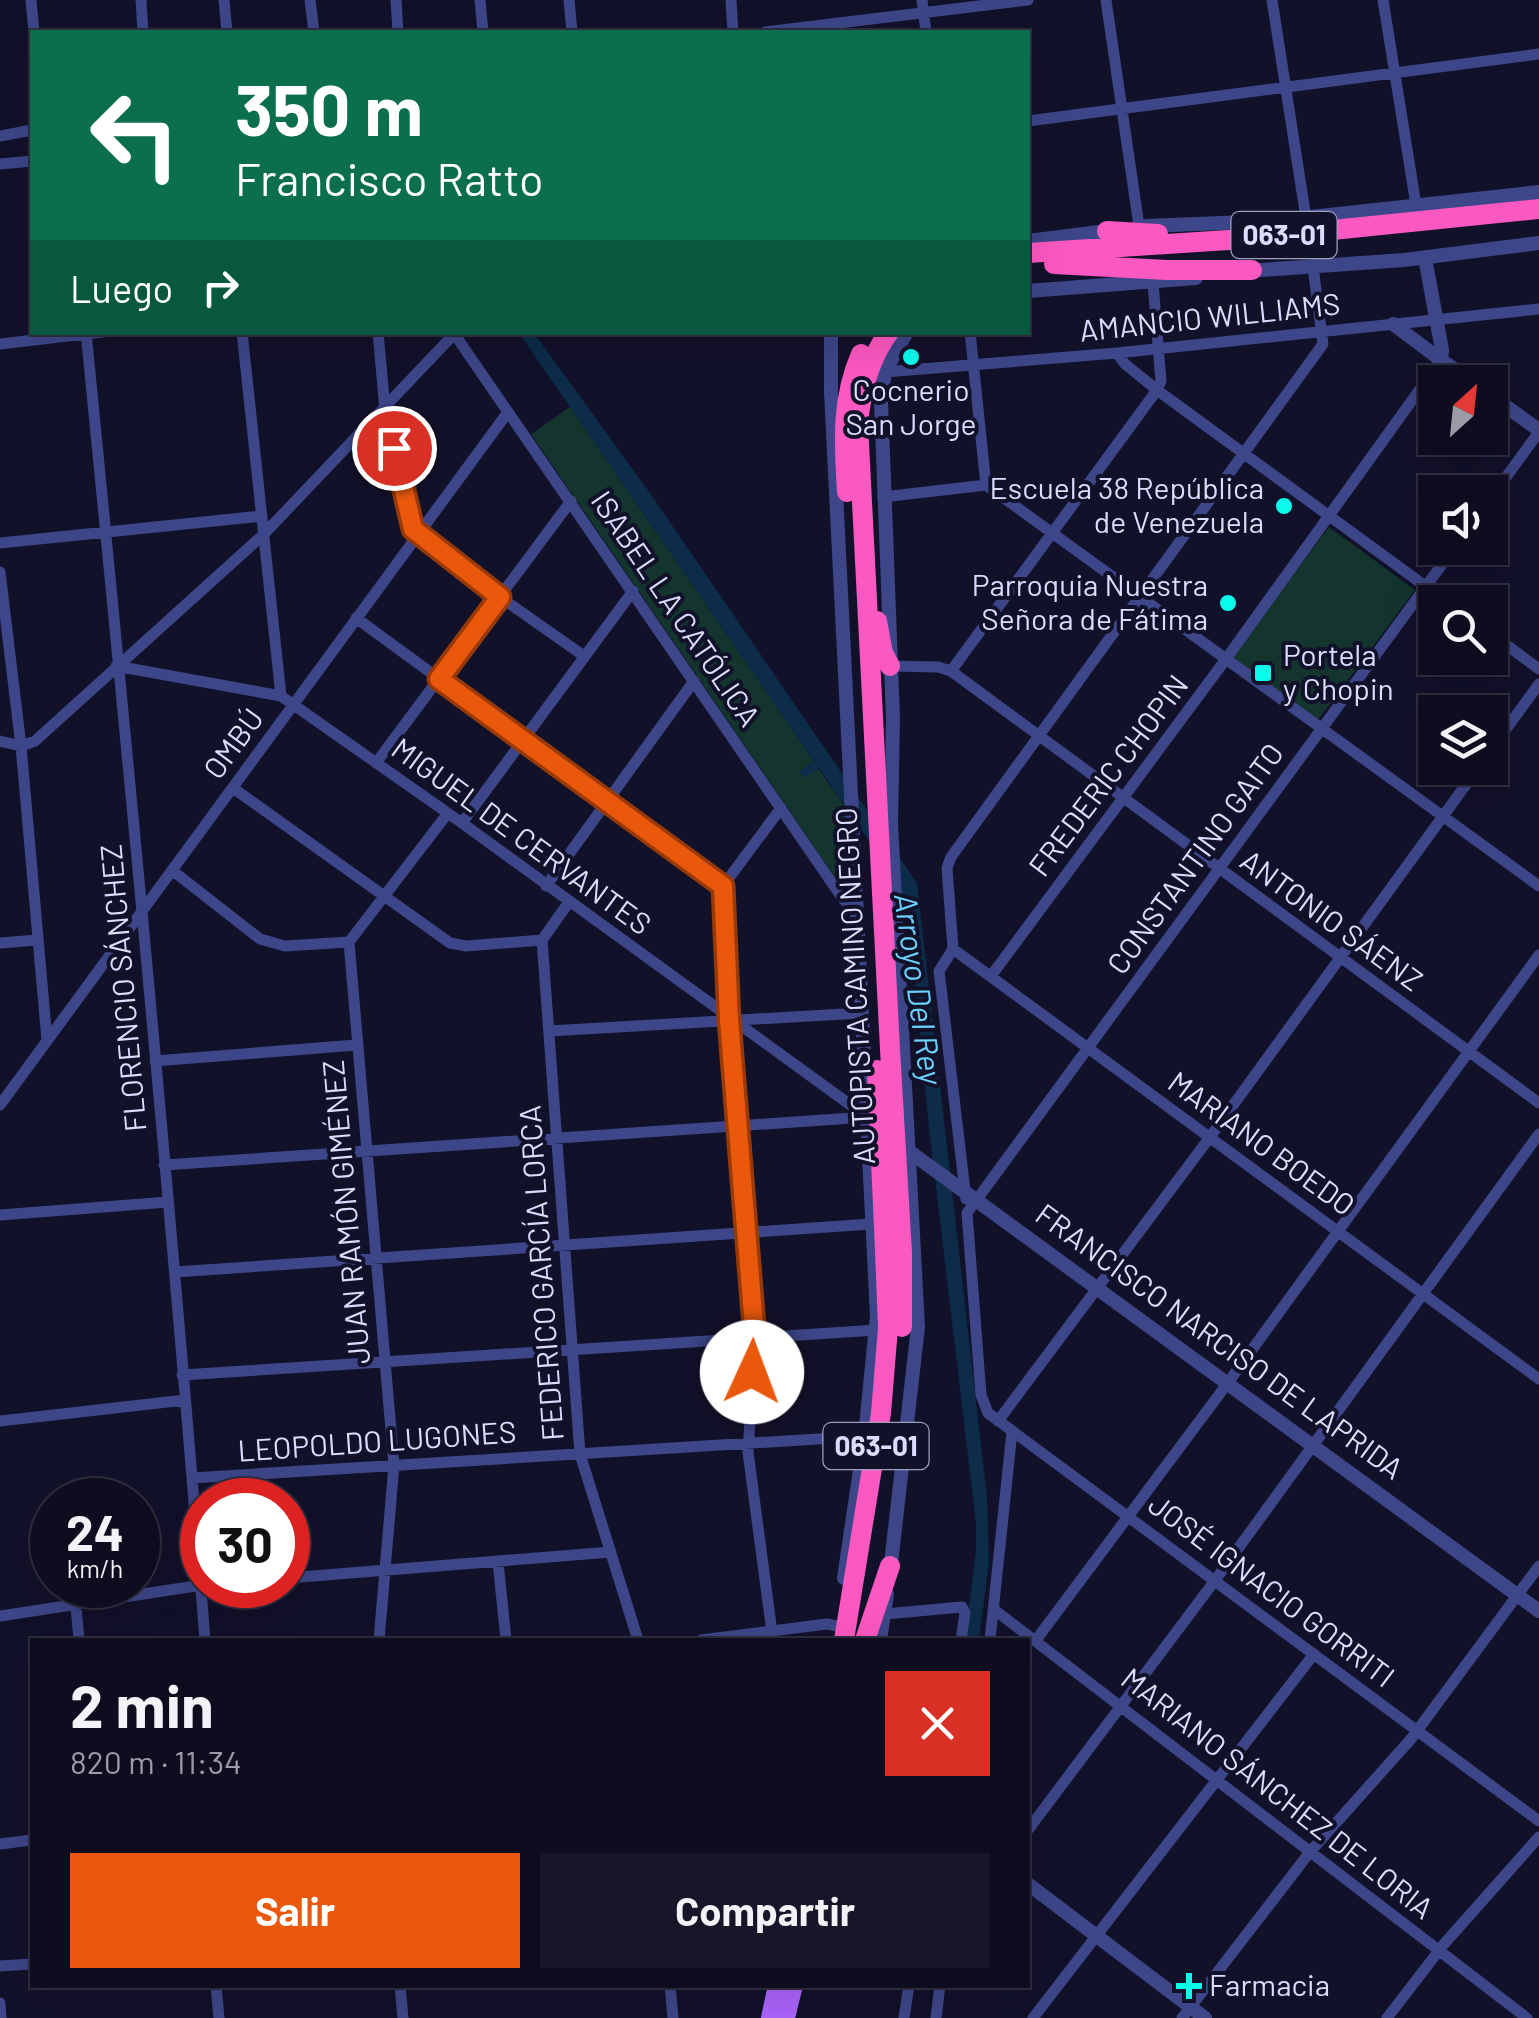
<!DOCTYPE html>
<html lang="es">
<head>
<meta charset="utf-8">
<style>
	:root { --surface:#0e0d20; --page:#171629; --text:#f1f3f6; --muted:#9b9ca5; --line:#2e2d3e; --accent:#ea580c }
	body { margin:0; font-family:Barlow,sans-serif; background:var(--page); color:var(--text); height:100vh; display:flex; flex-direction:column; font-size:38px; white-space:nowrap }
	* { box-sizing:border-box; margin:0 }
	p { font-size:32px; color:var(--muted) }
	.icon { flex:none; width:55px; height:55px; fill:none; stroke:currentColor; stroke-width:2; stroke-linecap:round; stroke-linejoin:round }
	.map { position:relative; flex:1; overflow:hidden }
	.sheet { position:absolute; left:30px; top:1638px; width:1000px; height:350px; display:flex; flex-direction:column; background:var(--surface); border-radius:0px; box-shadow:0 10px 40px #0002,0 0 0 2px var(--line) }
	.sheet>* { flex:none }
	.banner { position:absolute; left:30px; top:30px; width:1000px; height:305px; border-radius:0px; box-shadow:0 10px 40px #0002,0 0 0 2px var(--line); background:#0b6e4f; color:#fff; overflow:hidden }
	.needle { width:65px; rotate:27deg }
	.controls { position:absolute; left:1418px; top:365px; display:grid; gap:20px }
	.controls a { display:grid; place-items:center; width:90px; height:90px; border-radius:0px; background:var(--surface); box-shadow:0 10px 40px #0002,0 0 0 2px var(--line); font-size:50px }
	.speed { position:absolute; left:30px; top:1478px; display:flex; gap:20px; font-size:50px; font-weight:700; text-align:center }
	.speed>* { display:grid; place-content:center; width:130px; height:130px; border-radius:50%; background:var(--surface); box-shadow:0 10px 40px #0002,0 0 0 2px var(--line); line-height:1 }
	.speed small { font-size:25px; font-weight:400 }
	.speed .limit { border:15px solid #d22; background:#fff; color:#111 }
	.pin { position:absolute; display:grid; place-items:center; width:85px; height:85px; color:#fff; margin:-42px; border:5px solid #fff; border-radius:50%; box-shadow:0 2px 10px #0007 }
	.me { position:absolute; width:110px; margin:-55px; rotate:2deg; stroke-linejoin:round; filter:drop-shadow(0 0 8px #0008) }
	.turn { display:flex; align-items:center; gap:35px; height:210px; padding:0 40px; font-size:45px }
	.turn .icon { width:130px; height:130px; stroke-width:2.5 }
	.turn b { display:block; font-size:70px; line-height:85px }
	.then { display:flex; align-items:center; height:95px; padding:0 40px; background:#0003; gap:20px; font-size:38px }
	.round { display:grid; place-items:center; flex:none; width:105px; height:105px; border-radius:0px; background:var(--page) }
	.summary { display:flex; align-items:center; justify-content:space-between; height:170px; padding:0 40px }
	h1 { font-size:60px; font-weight:700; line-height:75px }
	.primary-button { display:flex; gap:20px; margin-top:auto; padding:20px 40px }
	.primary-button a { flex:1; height:115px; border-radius:0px; background:var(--accent); color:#fff; font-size:40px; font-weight:700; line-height:115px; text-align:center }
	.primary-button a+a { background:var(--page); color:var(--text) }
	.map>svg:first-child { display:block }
	.green { fill:#14342e }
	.water { fill:#0c2c49 }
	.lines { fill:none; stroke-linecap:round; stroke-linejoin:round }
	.minor { stroke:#3d4688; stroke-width:11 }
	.tertiary { stroke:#3d4688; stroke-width:14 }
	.primary { stroke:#ab64fc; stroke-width:18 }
	.motorway { stroke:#fc58c1; stroke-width:20 }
	.motorway-bridge { stroke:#fc58c1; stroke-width:20 }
	.route-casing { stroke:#983908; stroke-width:25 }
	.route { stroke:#ea580c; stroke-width:18 }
	.poi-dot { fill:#0afbec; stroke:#12112a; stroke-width:4 }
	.labels { text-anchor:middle; stroke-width:8; stroke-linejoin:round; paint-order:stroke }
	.shield { fill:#12112a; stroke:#9fa0be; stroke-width:2.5 }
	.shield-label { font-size:28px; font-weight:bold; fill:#dbddfe }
	.street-label { font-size:30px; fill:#dbddfe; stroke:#12112a }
	.poi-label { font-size:30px; fill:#dbddfe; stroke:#12112a; text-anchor:end }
	.water-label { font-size:32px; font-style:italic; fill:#6bd1fd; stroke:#12112a }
</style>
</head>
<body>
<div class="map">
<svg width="1539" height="2018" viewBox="0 0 1539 2018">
	<rect width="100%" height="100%" fill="#12112a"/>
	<path class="green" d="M570,407l244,354 -14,10 4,6 14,-9 26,37 6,82 -2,9 -317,-462z
		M1329,527l86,63 -97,130 -86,-63z"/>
	<path class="water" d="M519,333h15l118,163 265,387 70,615 2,64 -10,78h-14l11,-90v-27l-47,-395 -18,-191 -13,-54 -79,-115 -15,10 -4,-7 14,-10z"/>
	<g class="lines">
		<path class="minor" d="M31,0l3,32
			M141,0l2,32
			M224,0l3,32
			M310,0l4,32
			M396,0l2,32
			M480,0l3,32
			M569,0l3,32
			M731,0l2,32
			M922,0l4,32
			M1106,0l33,226
			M1272,0l34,218
			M1383,0l33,205
			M765,32l263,-32
			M1028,121l511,-67
			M0,136l32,-6
			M0,164l32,-3
			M86,332c43,436 85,872 119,1308
			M242,332l39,364
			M378,332l7,78 28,119 87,68 84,59
			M453,332l390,567 14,12
			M970,332l16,153
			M0,344l102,-12
			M1117,353l8,11 32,26 290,212
			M885,372l232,-19 422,-44
			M883,497l103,-12 553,401
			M1490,499l49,-67
			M0,543l262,-27
			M1454,548l-487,665 14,182 7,18 551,408
			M0,572l21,174 26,294
			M356,618l367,268
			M1490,633l49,36
			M116,666l165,30 181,127 405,294
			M890,666l48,1 13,4 588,432
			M951,671l206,-281 4,-9 -8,-98
			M0,741l21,5 14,-5 229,-207 192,-202
			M1490,751l49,-67
			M376,763l195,-262
			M233,788l217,155 16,3 76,-6
			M462,823l171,-232
			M173,871l87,68 25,7 64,-4
			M546,886l148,-205
			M569,902l-27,38 38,514 58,186
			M0,943l37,-3
			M953,949l-6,-81 4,-11 372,-513 -10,-77
			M953,949l586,430
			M953,949l-14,22 27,228
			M991,976l235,-317 215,-299
			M549,1031l312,-18
			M155,1061l201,-16
			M0,1105l508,-693
			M164,1165l703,-48
			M0,1215l168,-13
			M175,1272l696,-48
			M182,1375l695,-45
			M0,1421l185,-21
			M998,1421l212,-284 268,-369
			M192,1478l673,-42
			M498,1562l8,78
			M288,1578l323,-26
			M76,1606l3,34
			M996,1611l531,407
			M885,1614l77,-7 3,6 -4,27
			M0,1616l202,-31
			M379,1640l15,-175 -45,-523 99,-129
			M701,1640l126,-16 10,2
			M773,1640l-25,-188 7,-115 -26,-317 -6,-134 58,-78
			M990,1640l22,-208
			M1036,1640l191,-256 312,-429
			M1028,1830l188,-251 323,-445
			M0,1844l32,-4
			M0,1966l32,-2
			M216,1985l3,33
			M400,1985l3,33
			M670,1985l3,33
			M0,2003l1,15
			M904,2018l5,-33
			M936,2018l4,-33
			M1033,2018l281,-364
			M1182,2018l128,-166 101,-113 128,-173
			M1387,2018l57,-74 95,-107"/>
		<path class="tertiary" d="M1146,226l128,-5 265,-29
			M1028,241l87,-11
			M1425,258l17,92 -1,10 32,22
			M1247,271l157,-11 135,-17
			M1028,291l168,-13
			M1393,324l48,36
			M831,332v60l46,924 -12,120 -21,142
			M1490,395l49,35
			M906,1149l633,462
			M890,1572l28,-245 -27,-503 2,-106 -12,-317 4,-29 22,-40
			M880,1640l7,-46
			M1028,1884l177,134"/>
		<path class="primary" d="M770,2018l7,-33
			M786,2018l8,-33"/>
		<path class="motorway" d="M1107,231l51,3
			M1028,253l216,-14 295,-30
			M1054,264l113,6h85
			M889,332c-20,27 -28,59 -31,92l32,625
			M847,492c-3,-48 -6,-93 14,-138
			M877,621l6,32 7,13
			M902,1253v74
			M844,1640l37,-227 7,-85 -3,-78
			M865,1640l25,-74"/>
		<path class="motorway-bridge" d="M890,1049l12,204
			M877,1070l8,180"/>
	</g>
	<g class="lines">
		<defs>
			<path id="route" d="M394,448l19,81 87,68 -61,82 284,207 6,134 25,306 -2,46"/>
		</defs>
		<use href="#route" class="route-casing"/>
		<use href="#route" class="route"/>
	</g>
	<g class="poi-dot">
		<circle cx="911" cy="357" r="10"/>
		<circle cx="1284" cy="506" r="10"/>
		<circle cx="1228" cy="603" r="10"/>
		<rect x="1253" y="663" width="20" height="20" rx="5"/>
		<path d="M1184 1971h10v10h10v10h-10v10h-10v-10h-10v-10h10z"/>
	</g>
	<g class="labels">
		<g class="shield">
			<rect x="1231.5" y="212" width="105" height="46" rx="8"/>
			<rect x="823.5" y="1423" width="105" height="46" rx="8"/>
		</g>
		<g class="shield-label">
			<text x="1284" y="245">063-01</text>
			<text x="876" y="1456">063-01</text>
		</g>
		<g class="street-label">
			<text transform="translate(1210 318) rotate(-6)" y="10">AMANCIO WILLIAMS</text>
			<text transform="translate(675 609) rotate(56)" y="10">ISABEL LA CATÓLICA</text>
			<text transform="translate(234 744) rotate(-54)" y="10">OMBÚ</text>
			<text transform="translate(1109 776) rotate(-53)" y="10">FREDERIC CHOPIN</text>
			<text transform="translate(521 837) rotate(36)" y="10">MIGUEL DE CERVANTES</text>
			<text transform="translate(1196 859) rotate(-54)" y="10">CONSTANTINO GAITO</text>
			<text transform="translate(1331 921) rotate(36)" y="10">ANTONIO SÁENZ</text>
			<text transform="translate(856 986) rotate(-93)" y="10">AUTOPISTA CAMINO NEGRO</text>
			<text transform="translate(124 988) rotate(-95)" y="10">FLORENCIO SÁNCHEZ</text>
			<text transform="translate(1261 1144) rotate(36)" y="10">MARIANO BOEDO</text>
			<text transform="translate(347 1212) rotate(-95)" y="10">JUAN RAMÓN GIMÉNEZ</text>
			<text transform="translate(542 1273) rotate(-94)" y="10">FEDERICO GARCÍA LORCA</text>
			<text transform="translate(1219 1342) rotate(36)" y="10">FRANCISCO NARCISO DE LAPRIDA</text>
			<text transform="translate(377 1442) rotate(-4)" y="10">LEOPOLDO LUGONES</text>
			<text transform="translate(1271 1591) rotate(37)" y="10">JOSÉ IGNACIO GORRITI</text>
			<text transform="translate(1277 1794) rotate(38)" y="10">MARIANO SÁNCHEZ DE LORIA</text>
		</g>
		<g class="poi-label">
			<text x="911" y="401" text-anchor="middle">Cocnerio<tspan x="911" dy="34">San Jorge</tspan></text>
			<text x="1264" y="499">Escuela 38 República<tspan x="1264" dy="34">de Venezuela</tspan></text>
			<text x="1208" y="596">Parroquia Nuestra<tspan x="1208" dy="34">Señora de Fátima</tspan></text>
			<text x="1283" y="666" text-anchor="start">Portela<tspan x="1283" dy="34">y Chopin</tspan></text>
			<text x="1209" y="1996" text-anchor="start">Farmacia</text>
		</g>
		<g class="water-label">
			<text transform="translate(918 989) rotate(82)" y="11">Arroyo Del Rey</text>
		</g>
	</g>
</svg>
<div class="controls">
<a><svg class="needle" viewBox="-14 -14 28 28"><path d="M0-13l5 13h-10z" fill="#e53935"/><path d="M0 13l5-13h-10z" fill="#9b9ca5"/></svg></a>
<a><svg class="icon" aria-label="sound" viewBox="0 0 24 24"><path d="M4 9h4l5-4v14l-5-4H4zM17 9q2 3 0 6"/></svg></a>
<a><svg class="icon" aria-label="search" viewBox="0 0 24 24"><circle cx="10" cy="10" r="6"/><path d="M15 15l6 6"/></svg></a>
<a><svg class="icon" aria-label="layers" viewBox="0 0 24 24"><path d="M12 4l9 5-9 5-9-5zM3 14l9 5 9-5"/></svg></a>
</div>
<div class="speed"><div>24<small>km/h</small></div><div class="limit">30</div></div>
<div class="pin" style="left:394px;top:448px;background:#d93025"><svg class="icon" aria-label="arrive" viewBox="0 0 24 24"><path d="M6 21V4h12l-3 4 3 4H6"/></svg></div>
<svg class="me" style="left:752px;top:1372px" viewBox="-20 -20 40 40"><circle r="19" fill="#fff"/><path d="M0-13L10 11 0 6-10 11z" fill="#ea580c"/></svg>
<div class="banner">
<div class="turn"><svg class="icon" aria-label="left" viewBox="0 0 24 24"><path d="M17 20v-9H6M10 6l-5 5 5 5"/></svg><div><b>350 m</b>Francisco Ratto</div></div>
<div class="then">Luego<svg class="icon" aria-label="right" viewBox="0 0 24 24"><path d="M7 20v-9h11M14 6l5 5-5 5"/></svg></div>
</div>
<section class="sheet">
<div class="summary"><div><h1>2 min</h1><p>820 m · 11:34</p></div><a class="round" style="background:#d93025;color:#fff"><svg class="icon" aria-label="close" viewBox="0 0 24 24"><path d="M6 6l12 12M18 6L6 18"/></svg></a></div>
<div class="primary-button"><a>Salir</a><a>Compartir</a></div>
</section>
</div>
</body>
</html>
